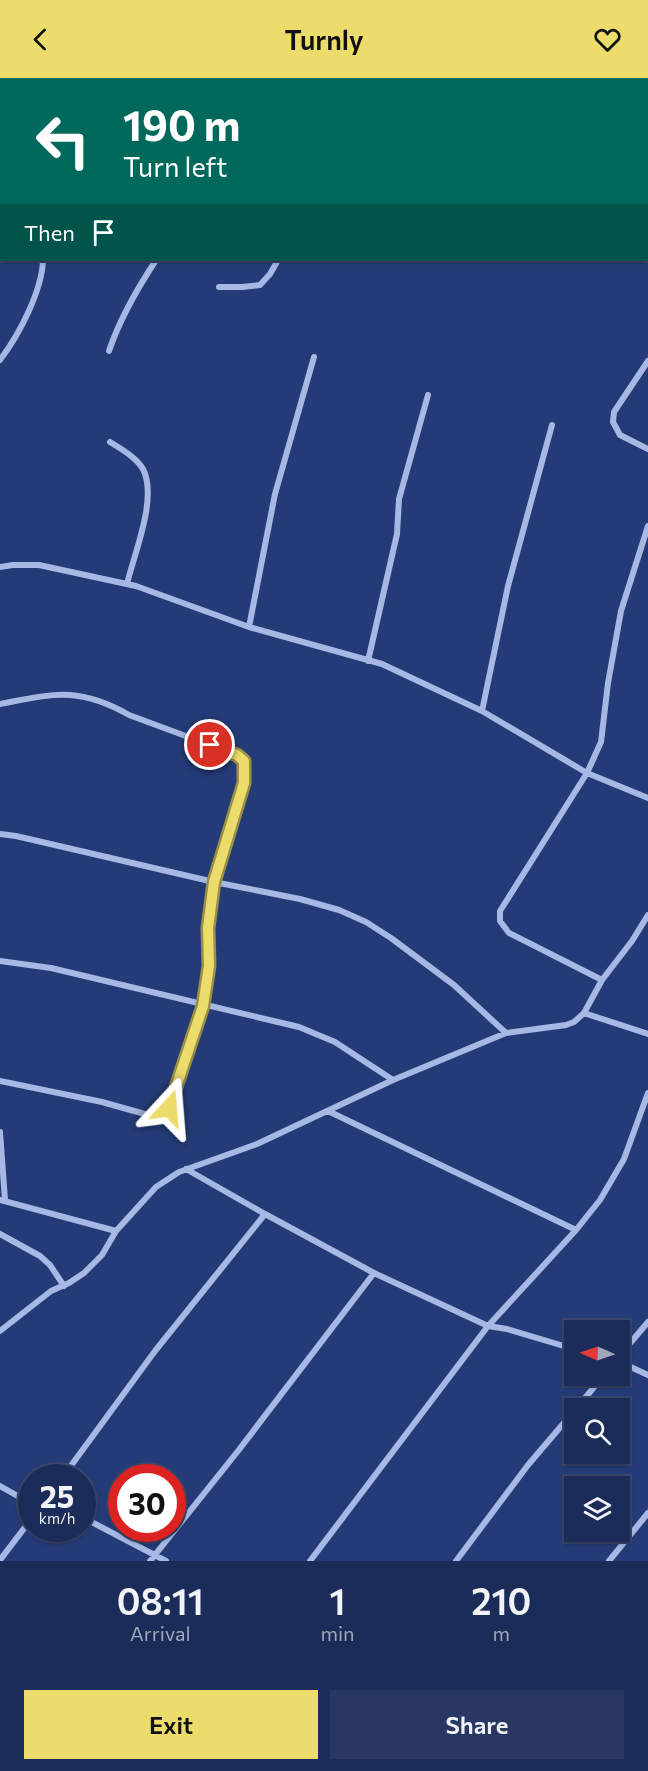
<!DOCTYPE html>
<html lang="en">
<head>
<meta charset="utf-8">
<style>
	:root { --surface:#1c2c59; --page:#293862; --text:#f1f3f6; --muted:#a0a7ba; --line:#3a486f; --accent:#ecdc6b }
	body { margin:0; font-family:Commissioner,sans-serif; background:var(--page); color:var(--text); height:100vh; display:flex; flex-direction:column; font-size:22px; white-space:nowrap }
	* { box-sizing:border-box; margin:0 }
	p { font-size:20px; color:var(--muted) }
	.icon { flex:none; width:33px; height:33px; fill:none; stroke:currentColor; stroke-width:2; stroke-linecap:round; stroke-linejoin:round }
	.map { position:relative; height:1483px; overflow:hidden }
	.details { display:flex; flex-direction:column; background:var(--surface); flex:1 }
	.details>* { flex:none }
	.banner { position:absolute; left:0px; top:0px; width:648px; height:183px; box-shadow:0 2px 4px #0004,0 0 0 2px var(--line); background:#00695c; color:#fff; overflow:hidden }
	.needle { width:39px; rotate:272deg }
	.tools { position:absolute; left:564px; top:1242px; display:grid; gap:12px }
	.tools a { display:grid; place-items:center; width:66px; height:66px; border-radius:0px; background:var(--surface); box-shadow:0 2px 4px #0004,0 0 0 2px var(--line); font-size:30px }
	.speed { position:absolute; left:18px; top:1386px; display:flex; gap:12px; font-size:30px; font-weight:700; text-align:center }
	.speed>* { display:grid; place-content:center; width:78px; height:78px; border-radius:50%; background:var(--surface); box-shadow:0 2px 4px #0004,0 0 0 2px var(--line); line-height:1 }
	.speed small { font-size:15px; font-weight:400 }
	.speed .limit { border:9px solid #d22; background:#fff; color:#111 }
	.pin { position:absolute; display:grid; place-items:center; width:51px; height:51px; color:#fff; margin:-26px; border:3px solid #fff; border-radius:50%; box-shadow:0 2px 6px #0007 }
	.me { position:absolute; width:66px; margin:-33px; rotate:19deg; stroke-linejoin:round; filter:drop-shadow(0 0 4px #0008) }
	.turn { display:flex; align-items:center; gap:21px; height:126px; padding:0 24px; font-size:27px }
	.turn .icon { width:78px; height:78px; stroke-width:2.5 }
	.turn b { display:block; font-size:42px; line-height:51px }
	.then { display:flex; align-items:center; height:57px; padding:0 24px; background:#0003; gap:12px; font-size:22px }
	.eta { display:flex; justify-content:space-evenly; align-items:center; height:102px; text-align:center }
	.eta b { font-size:36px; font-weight:600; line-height:42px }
	.cta { display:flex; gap:12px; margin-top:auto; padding:12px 24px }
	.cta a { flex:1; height:69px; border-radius:0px; background:var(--accent); color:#111; font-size:24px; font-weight:600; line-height:69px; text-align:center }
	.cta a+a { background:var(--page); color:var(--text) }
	header { display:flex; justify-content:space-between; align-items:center; height:78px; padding:0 24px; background:var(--accent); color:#111; font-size:27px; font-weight:600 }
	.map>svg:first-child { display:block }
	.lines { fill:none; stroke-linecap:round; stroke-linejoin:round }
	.minor { stroke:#a6b8e3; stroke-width:6 }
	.route-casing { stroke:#998f46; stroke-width:15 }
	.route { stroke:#ecdc6b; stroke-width:10 }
</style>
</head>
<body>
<header><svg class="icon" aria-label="back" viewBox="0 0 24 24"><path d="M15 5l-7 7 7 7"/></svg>Turnly<svg class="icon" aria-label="heart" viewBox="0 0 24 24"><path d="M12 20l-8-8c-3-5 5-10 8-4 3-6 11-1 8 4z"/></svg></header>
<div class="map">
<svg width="648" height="1483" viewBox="0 0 648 1483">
	<rect width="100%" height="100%" fill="#253b77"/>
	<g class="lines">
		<path class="minor" d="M118,2v-2
			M202,2l1,-2
			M300,2v-2
			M421,2l1,-2
			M548,2l1,-2
			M646,82l2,-4
			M646,176l2,1
			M0,181h2
			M219,209h23l18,-2 10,-11 8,-14
			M109,273c11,-33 28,-62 47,-91
			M0,282c19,-25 42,-69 43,-100
			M648,283l-34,51 -1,10 7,13 28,14
			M110,364c11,7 26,15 33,27 15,29 -9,85 -16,115
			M0,489l13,-2h26l97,21 113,41 133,37 100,47 105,62 61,25
			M249,549l26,-133 39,-137
			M368,583l29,-127 2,-35 29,-104
			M0,626c53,-10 78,-18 129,11l108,40 7,6v22l-30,99 -6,46 1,38 -6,40 -34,102 -6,7 -11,1 -50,-14 -102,-21
			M482,633l26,-125 44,-161
			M0,756l16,2 198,46 86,17 39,11 27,12 25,16 63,47 52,48
			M0,883l51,7 248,59 36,15 58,38
			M602,902l-93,-47 -9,-12v-10l87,-138 14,-31 7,-59 13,-72 27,-85
			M584,935l64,21
			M328,1033l248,119 -88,96 19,3 67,20
			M0,1054l5,68
			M0,1122l116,31 -14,24 -18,18 -15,10 -18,8 -51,40
			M576,1152l24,-30 24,-41 24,-66
			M116,1153l40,-44 23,-15 78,-28 136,-64 113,-47 60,-8 8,-3 10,-9 18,-33 30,-39 16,-26
			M0,1156l40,22 10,9 14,21
			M620,1277l28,-33
			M620,1284l28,13
			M577,1330l26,-32
			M62,1400l93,-127 110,-137 -79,-45
			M0,1408l32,18
			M82,1439l84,44
			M0,1482l32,-42
			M150,1483l88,-110 136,-178 -109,-59
			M310,1483l178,-235 -114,-53
			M456,1483l72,-96 46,-54
			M609,1483l39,-48"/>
	</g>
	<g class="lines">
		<defs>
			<path id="route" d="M169,1030l34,-102 6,-40 -1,-38 6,-46 30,-99v-22l-7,-6 -27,-10"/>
		</defs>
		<use href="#route" class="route-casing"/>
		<use href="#route" class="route"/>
	</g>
</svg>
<div class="tools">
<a><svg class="needle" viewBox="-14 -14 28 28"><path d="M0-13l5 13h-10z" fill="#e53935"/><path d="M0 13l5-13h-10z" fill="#a0a7ba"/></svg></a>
<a><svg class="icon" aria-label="search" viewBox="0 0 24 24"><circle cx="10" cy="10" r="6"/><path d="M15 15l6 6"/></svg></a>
<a><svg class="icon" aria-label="layers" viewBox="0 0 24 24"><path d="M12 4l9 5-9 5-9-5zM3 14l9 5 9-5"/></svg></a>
</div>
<div class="speed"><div>25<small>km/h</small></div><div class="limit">30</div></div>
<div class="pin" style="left:210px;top:667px;background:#d93025"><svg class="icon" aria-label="arrive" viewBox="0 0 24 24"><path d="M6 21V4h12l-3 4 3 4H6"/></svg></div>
<svg class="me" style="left:169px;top:1030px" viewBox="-20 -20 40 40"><path d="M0-17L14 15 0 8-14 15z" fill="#ecdc6b" stroke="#fff" stroke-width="4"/></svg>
<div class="banner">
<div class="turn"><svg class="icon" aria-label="left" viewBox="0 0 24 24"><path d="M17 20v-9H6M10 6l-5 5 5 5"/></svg><div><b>190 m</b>Turn left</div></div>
<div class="then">Then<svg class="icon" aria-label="arrive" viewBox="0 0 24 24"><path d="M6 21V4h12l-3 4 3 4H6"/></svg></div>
</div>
</div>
<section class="details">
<div class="eta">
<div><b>08:11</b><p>Arrival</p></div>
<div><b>1</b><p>min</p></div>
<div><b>210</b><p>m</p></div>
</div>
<div class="cta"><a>Exit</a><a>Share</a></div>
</section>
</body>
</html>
